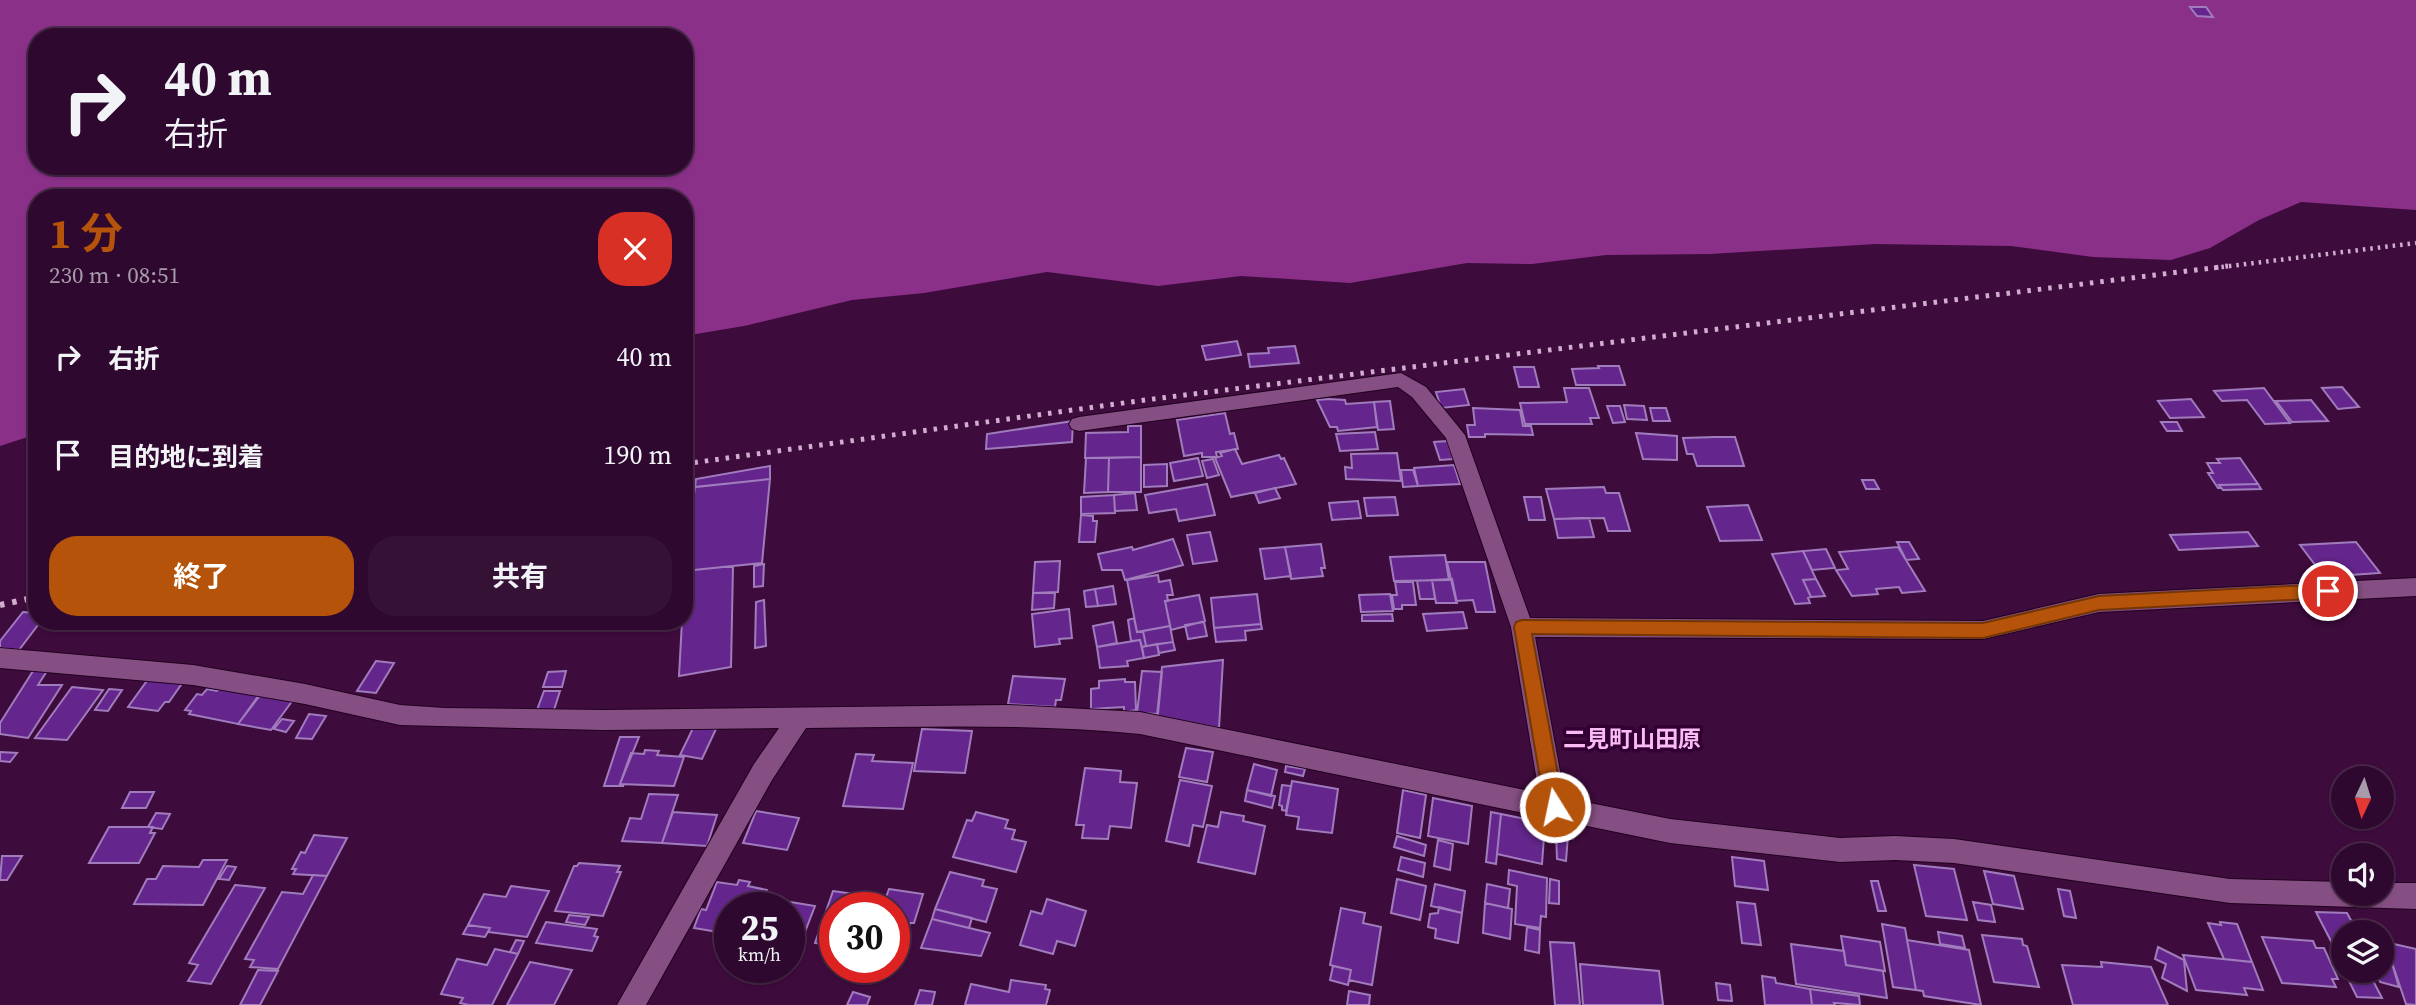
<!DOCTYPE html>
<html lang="ja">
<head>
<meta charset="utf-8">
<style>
	:root { --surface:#2e082e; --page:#361136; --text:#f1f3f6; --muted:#a79aaa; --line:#49294a; --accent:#b45309 }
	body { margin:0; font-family:"Source Serif 4","Noto Sans JP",serif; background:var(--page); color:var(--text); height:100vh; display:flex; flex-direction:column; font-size:26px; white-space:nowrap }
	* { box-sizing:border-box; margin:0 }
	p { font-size:23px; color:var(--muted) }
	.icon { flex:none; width:38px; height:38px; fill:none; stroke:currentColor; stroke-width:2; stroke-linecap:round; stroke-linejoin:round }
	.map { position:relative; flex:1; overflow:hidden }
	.panel { position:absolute; left:28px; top:189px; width:665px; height:441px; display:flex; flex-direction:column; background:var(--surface); border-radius:28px; box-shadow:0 2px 5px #0004,0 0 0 2px var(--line) }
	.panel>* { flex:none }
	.hud { position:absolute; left:28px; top:28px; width:665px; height:147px; border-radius:28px; box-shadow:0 2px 5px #0004,0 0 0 2px var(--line); background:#2e082e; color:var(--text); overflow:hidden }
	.needle { width:46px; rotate:184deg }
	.tools { position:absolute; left:2331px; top:766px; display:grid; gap:14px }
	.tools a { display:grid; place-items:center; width:63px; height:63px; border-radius:50%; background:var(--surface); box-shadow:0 2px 5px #0004,0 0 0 2px var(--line); font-size:35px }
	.speed { position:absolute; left:714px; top:892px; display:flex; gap:14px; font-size:35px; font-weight:700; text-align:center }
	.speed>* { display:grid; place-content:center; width:91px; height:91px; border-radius:50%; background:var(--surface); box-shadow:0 2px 5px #0004,0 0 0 2px var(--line); line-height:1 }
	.speed small { font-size:18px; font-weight:400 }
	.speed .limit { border:10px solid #d22; background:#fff; color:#111 }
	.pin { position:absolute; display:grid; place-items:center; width:60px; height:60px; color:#fff; margin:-30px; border:4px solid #fff; border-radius:50%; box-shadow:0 2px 7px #0007 }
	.me { position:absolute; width:77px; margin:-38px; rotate:350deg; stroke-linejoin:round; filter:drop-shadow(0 0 5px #0008) }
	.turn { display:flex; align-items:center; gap:24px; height:147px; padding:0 21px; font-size:32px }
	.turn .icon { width:91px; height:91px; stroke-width:2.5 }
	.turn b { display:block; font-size:49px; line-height:60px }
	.round { display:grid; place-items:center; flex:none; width:74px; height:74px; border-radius:28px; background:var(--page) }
	.head { display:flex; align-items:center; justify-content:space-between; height:119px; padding:0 21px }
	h1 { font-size:42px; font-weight:700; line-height:52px; color:var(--accent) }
	.action { display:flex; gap:14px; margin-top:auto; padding:14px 21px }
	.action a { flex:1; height:80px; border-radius:28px; background:var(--accent); color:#fff; font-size:28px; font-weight:700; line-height:80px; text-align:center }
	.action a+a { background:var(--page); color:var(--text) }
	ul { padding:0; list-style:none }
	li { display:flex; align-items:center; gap:21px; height:98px; padding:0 21px }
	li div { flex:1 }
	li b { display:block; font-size:26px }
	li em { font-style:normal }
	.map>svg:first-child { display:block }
	.forest { fill:#8a3088; fill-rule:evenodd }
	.building { fill:#64268c; stroke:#a07cbd; stroke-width:2 }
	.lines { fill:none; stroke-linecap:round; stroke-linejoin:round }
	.minor-casing { stroke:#20001f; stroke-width:2 }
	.minor { fill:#864f83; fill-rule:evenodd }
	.rail-far2 { stroke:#d1adcf; stroke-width:4.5; stroke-dasharray:2.5 5; stroke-linecap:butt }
	.rail-far1 { stroke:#d1adcf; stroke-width:5; stroke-dasharray:3.5 7; stroke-linecap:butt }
	.rail { stroke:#d1adcf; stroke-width:6; stroke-dasharray:4.5 8; stroke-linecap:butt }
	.route { fill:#b45309; stroke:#753606; stroke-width:2 }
	.labels { text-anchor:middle; stroke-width:7; stroke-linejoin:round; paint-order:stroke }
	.quarter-label { font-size:23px; font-weight:bold; fill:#fabbf5; stroke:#303 }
</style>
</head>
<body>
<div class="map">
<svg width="2416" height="1005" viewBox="0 0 2416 1005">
	<rect width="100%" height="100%" fill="#3e0b3d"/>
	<path class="forest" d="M0,0h2416v210l-115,-8 -42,18 -49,28 -39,12 -78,-3 -82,-11 -135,-2 -166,10 -104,1 -74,9 -65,-1 -117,20 -109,-7 -83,10 -111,-14 -123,21 -72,7 -108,26 -60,10v-138h-647v236l-37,12zM37,37h647v129h-647z"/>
	<path class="building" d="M2190,7h16l7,10 -16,-1z
		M1237,341l4,14 -35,5 -4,-14z
		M1295,346l4,17 -49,4 -2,-13 21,-1 -1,-5z
		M1598,366h21l6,19h-49l-4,-16 27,-1z
		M1514,367h20l5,20h-20z
		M2342,387l17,20 -21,2 -16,-21z
		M1564,388h25l10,30h-9l2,6h-67l-5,-21 47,-1z
		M2264,388l26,35 -25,1 -18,-24 -25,1 -8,-10z
		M1464,389l5,16 -28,3 -5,-16z
		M1329,399l16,1 1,4 28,-2 3,25 -39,4 -1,-4h-7l-13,-27z
		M2191,399l13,18 -34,1 -12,-17z
		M2311,400l17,21 -36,1 -16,-21z
		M1390,401l4,28 -16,1 -4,-28z
		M1624,405l20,1 3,14 -20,-1z
		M1607,406h13l5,16 -12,1z
		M1473,408l47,2 3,16h8l2,9 -48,-1v3h-16l-2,-12h8z
		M1650,408h16l4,13h-17z
		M1225,413l5,21 4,-1 4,16 -22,3 1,5h-15v-4l-18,3 -7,-36z
		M1073,421l-1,21 -86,7 1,-15z
		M2161,422h16l5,9h-15z
		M1128,426h13v31l-56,1 1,-25 42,-1z
		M1375,432l3,17 -38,2 -4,-17z
		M1636,433l41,3v24l-34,-1z
		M1715,437h20l9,29h-47l-4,-12h-6l-4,-16z
		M1447,441l6,18 -13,1 -6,-18z
		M1235,449l7,15 37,-9 2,4 3,-1 12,26 -65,13 -16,-39 7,-2 -2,-3z
		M1397,453l4,28 -55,-2 -1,-12 7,1 -1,-14z
		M1141,457v35h-33l1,-34z
		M1086,458h23l-1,34 -24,1z
		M1198,458l5,18 -29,5 -4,-18z
		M2240,458l18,26 -39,1 2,3h-3l-10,-15h5l-6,-10h13l-3,-4z
		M1213,459l6,16 -12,3 -5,-17z
		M1167,464v22l-23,1v-22z
		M1454,465l6,19 -42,2 -4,-18z
		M770,466v13l-75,8 1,-8z
		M1401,470h12l5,16 -15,1z
		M770,479l-8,84 -78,8 11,-84z
		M1862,480h12l5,9h-13z
		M1207,484l8,31 -36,6 -3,-12 -27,4 -4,-18z
		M2258,484l3,5 -38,1 -4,-5z
		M1604,487l2,6h13l11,38h-22l-4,-13 -50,1 -8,-30z
		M1275,488l5,10 -21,5 -4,-10z
		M1135,493l2,17 -22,1 -1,-16z
		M1114,495l1,18 -34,1v-17z
		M1395,497l3,18 -31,1 -3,-18z
		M1524,497h17l4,23h-16z
		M1358,501l3,17 -29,2 -3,-17z
		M1748,505l14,35 -42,1 -13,-34z
		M1081,515l12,1v5h4l-2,21h-16z
		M1589,518l5,19 -36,1 -4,-19z
		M1210,532l7,29 -24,3 -6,-29z
		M2248,532l10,14 -79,4 -9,-15z
		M1173,539l10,26 -58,15 -3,-10h-20l-4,-16 34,-7 1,3z
		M1897,542h12l10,17 -13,1z
		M2356,542l24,31 -29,2 4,6 -27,1 -28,-37z
		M1321,544l4,24h-4l2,8 -32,3 -6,-32z
		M1285,547l6,29 -26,3 -5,-30z
		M1898,547l27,44 -23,2 -3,-6 -23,2 2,5 -26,2 -16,-26 12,-1 -9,-17z
		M1826,549l9,19 -23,2 -9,-19z
		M1803,551l13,28 -13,1 8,17 -3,1 2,5 -15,1 -23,-50z
		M1445,555l4,25 -55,1 -4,-24z
		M1060,561l-2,31 -25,1 2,-31z
		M1447,562h38l10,50h-19l-3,-12 -17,1z
		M764,564l-1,22 -9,1v-21z
		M733,566l-2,101 -52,9 3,-55h2v-50z
		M1158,575l1,7 11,-2 3,15h-6l1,6h-3l5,25 -33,6 -10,-52z
		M1452,579l5,24h-21l-4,-23z
		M1816,579l9,17 -14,1 -8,-17z
		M1432,580l3,19h-15l-3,-18z
		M1395,582h18l3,23h-14v4h-8l-2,-14h5z
		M1113,586l3,18 -18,2 -3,-17z
		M1095,589l3,17 -12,1 -2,-16z
		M1033,593h22l-1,15 -22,2z
		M1257,594l4,30 -47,4 -3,-30z
		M1390,594l3,17 -32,1 -2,-17z
		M1199,595l6,26 -34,9 -6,-29z
		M764,600l2,46 -11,2 1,-46z
		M1069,609l3,29 -13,1 1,5 -25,3 -3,-33z
		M23,612l14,1v8h4l-22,29 -19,-2v-7z
		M1463,612l4,16 -40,3 -4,-17z
		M1392,614l1,7h-31v-6z
		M1134,618l3,14 6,-1 3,15 -4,1 -2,-7 -9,1 -3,-21z
		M1113,622l4,21 -20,4 -4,-21z
		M1204,622l3,14 -19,3 -3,-14z
		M1261,624l1,5 -17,2 1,9 -30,2 -2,-14z
		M1170,626l3,16 -27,4 -3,-15z
		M1140,640l4,18 -17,3 1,5 -28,2 -3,-21z
		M1173,642l2,8 -16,3 -2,-9z
		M1157,644l2,11 -15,3 -2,-11z
		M1223,660l-4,68 -62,-12 5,-49z
		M376,661l18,2 -18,30 -19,-2z
		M33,671h14l-9,14h24l-34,53 -28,-4v-11z
		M566,671l-4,16h-19l5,-15z
		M1142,671l20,1 -4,42 -21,-1z
		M1013,676l52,3 -4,21h-5l-1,7 -47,-3z
		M149,678l34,4 -14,20h-4l-7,9 -30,-4z
		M1125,679v3h10l1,28 -12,2v-5l-33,2v-20l8,-1v-7z
		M72,687l31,3 -36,50 -32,-2z
		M220,688l39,7 -21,29 -49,-10 2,-3 -6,-1 12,-16 5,1 5,-6 10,2z
		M109,689l13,1 -14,21 -13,-1z
		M544,691h16l-6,19h-17z
		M261,694l32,6 -22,30 -33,-6z
		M309,714l17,2 -14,23 -16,-1z
		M282,719l12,2 -8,11 -12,-3z
		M694,726l22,3 -14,30 -22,-4z
		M922,729l50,2 -7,42 -51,-2z
		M620,737h19l-19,47 4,2h-20z
		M1186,748l27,4 -6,30 -28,-5z
		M645,750l14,1 -2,4 27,2 -10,29 -54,-2 11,-31 13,1z
		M0,752l17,1 -7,9 -10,-1z
		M856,754l18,1 -2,6 41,2 -10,46 -60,-3z
		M1254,764l23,6 -6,26 -24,-6z
		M1286,766l19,3 -2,7 -18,-4z
		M1085,768l36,3 -1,11 17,1 -6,45 -21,-2 -2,13 -26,-1 2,-13h-8z
		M1180,780l32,6 -9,41 -10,-2 -4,21 -23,-5z
		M1292,781l46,8 -6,44 -35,-4 2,-12 -13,-2z
		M1282,785l9,1 -5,25 -4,-1v-4l-3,-1z
		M1247,790l28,6 -3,12 -27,-7z
		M1403,790l23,5 -6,43 -23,-5z
		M130,792h24l-8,16h-24z
		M649,794l29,1 -16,48 -40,-2 8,-23 11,1z
		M1433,798l39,8 -4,38 -40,-8z
		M756,811l43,7 -12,32 -44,-7z
		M673,812l44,3 -10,31 -45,-3z
		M976,812l32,8 -3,8 10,2 -3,9 14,3 -10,30 -63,-15 14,-37 5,1z
		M1221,812l23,4 -1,5 22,5 -10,48 -57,-12 9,-37 11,2z
		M1491,812l10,2 -5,50 -10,-2z
		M156,813l14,1 -8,15 -14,-2z
		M1501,814l44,9 -3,41 -45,-10z
		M109,827h44l-3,6h5l-16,30h-50z
		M1556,832l12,3 -2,26 -9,-2z
		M314,835l33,3 -20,38 -34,-2 3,-5h-4l9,-17 4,1z
		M1397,836l29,9 -2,11 -30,-9z
		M1438,840l15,4 -3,26 -16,-4z
		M2,856h20l-15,24h-7z
		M1401,857l24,6 -2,14 -25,-7z
		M1732,857l32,4 4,29 -33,-4z
		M203,860h24l-24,45 -69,-1 13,-25h9l7,-13 36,1z
		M579,863l41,3 -3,6h4l-18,44 -48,-5 19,-45h3z
		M1914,865l40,4 13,51 -41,-4z
		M227,866l9,1 -7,13 -10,-1z
		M1509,870l38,8 -1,39 -5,-1 -1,12 -25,-4 2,-38 -9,-2z
		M1984,871l30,5 9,33 -30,-5z
		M950,872l34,8 -2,6 15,3 -11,33 -51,-13z
		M313,875l14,1 -49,93 -28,-2 4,-7 -9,-1 37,-67 21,2z
		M1397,879l29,7 -6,34 -29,-7z
		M1550,879l9,2v23l-10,-1z
		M739,880l11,2 -2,4 19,4 -7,18h-30v26l-36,-6 7,-19 5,1 11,-28 20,3z
		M1871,881h7l8,30h-8z
		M1435,884l30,7 -3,22 -31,-7z
		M1487,884l23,5 -2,19 -23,-5z
		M235,885l30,3 -54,96 -23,-3 10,-16 -9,-2z
		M511,886l38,5 -22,46 -39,-5 2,-4 -22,-3 16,-31 22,3z
		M889,889l34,5 -9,29h-4l-8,26 -8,-1v-40h-12z
		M2058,889l12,2 6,27 -12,-2z
		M833,891l42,6 -3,11h-37v38l-20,-3z
		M766,898l49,8 -12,31 -14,-2v-27h-27z
		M1047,899l39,12 -11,35 -18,-5 -4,13 -33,-9 11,-34 11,3z
		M1737,902l18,2 6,41 -19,-2z
		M1973,902l18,3 4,17 -17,-2z
		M1485,903l27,6 -2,30 -27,-6z
		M1439,907l23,6 -4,30 -23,-5 1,-9 -8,-2 2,-13 8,-1z
		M1341,908l24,5 -2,10 18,4 -9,58 -23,-5 2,-10 -21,-5z
		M935,909l37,9 -3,10 -37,-9z
		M2316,912l31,1 11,20h-15v15l-9,-1z
		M569,915l20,2 -4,8 -19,-3z
		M932,919l58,14 -9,23 -60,-8z
		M546,922l51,7 -3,7 4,1 -6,14 -56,-8z
		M2220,922l17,2 15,38 -28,-3 -16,-36 13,2z
		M1882,924l23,4 11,62 -23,-3z
		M468,925l22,3 -5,9 -22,-3z
		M1527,927l13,3 -1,23 -14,-3z
		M1938,932l24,4 3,12 -25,-4z
		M1982,935l40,4 1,6 4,1 12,41 -45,-5z
		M1841,936l39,6 5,29 -39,-6z
		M2262,937l51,4 3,7h8l14,31h-6l4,8 -54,-4z
		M516,940l8,1 -6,13 -8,-2z
		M1907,940l62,10 12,55 -57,-9 -1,-5 -7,-1z
		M1550,942l24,1 6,62h-25z
		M2385,942l31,7v56l-10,-1z
		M1791,944l53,7 2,14 37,6 4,27 -91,-14z
		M2382,945h4l7,22 -11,-2z
		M2158,947l26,13 3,31 -25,-13 4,-14 -11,-5z
		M495,949l23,5 -26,51h-23l-9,-2 3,-5 -22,-4 16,-35 30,6z
		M2183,955l69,7 11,28 -19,-2 3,7 -51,-5z
		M530,962l42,8 -18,35h-47z
		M2101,962l50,5 17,38h-95l-11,-40 40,2z
		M1580,964l79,7 4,34h-80z
		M2382,965l11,2 6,20 -19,-5 -3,-11h5z
		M1333,966l18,4 -3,15 -18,-5z
		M258,970l20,1 -18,34h-20z
		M2344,971h24l14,27 -25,-1z
		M1762,976l13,2 1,5 34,6 2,16h-47z
		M1011,980l35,5 -1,4 5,1 -4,15h-81l6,-21 38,8z
		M1716,983l14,2 2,16 -14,-1z
		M1810,989l49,7 1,9 -26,-2 1,2h-23z
		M920,990l15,2 -3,13h-17z
		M1349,991l21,4 -1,10h-22z
		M853,992l17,5 -3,8h-20z"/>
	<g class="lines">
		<defs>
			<path id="minor" d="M1401,373l25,14 39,48 65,183 453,3 116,-27 317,-16v18l-317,16 -116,27 -448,-2 30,161 105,21 170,19 55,-2 59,3 276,40 113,3v12h39v-11h34v26l-186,-6 -276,-40 -59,-3 -55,2 -170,-19 -530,-109c-111,-11 -222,-7 -334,-6l-34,52 -126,225h-29l137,-241 25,-36 -175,2 -204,-5 -95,-21 -112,-19 -193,-17v-20l193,17 112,19 95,21 45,3 159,2 405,-5 131,7 399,81 -28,-166 -65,-189 -34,-41 -14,-10 -319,44 -7,-2 -3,-5 3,-5 7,-2z"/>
		</defs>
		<use href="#minor" class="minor-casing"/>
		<use href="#minor" class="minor"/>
		<path class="rail-far2" d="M2214,268l202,-25"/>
		<path class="rail-far1" d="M684,464l461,-64 1083,-134
			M32,598l5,-1"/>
		<path class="rail" d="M0,605l37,-8"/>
	</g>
	<path class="route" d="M2328,584l6,2 2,5 -2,5 -6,2 -229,12 -116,28 -451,-4 32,173 -3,6 -6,3 -7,-3 -3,-6 -31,-180 2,-5 6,-2 461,3 116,-27z"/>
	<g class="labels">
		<g class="quarter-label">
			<text x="1632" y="747">二見町山田原</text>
		</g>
	</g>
</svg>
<div class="tools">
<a><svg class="needle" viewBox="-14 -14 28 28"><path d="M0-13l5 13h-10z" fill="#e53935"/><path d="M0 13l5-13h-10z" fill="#a79aaa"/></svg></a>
<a><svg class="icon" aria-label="sound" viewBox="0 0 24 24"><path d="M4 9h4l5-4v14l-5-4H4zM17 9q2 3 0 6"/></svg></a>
<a><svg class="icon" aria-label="layers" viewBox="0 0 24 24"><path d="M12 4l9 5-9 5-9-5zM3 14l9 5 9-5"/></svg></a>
</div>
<div class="speed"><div>25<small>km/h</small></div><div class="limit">30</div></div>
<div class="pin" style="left:2328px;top:591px;background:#d93025"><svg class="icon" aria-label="arrive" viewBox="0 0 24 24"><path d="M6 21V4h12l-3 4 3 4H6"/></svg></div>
<svg class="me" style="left:1555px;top:807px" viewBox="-20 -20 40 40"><circle r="17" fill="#b45309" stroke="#fff" stroke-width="3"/><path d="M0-11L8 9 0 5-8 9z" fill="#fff"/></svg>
<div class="hud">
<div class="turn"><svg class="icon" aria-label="right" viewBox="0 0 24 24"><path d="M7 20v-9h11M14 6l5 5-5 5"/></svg><div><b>40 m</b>右折</div></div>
</div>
<section class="panel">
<div class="head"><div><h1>1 分</h1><p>230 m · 08:51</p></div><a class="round" style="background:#d93025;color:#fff"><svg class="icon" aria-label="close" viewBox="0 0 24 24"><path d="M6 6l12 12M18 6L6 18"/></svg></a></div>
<ul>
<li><svg class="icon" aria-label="right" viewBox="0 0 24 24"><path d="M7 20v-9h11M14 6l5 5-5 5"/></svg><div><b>右折</b></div><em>40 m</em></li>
<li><svg class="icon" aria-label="arrive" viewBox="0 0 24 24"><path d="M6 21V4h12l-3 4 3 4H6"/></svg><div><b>目的地に到着</b></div><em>190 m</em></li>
</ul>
<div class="action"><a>終了</a><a>共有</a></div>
</section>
</div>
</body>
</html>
